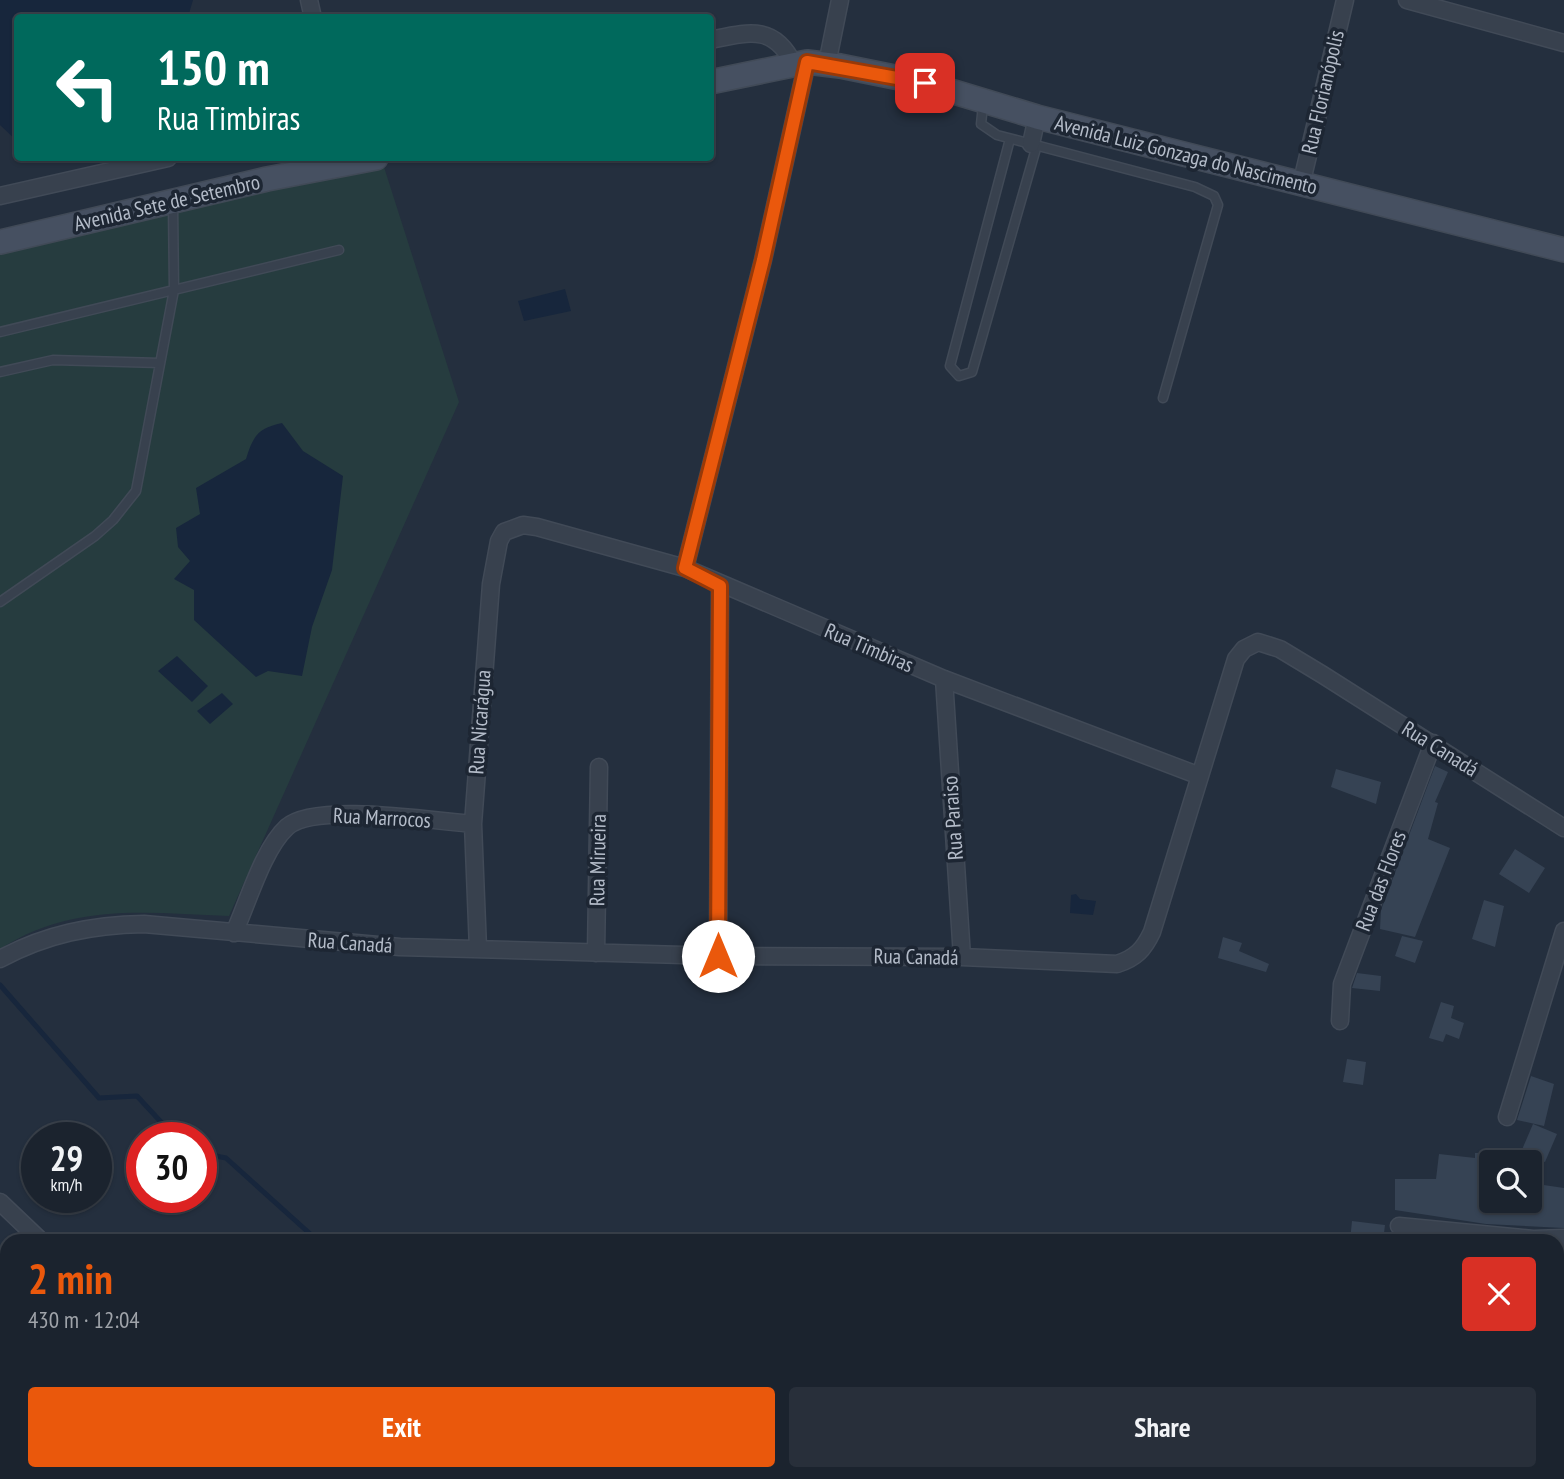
<!DOCTYPE html>
<html lang="en">
<head>
<meta charset="utf-8">
<style>
	:root { --surface:#1b232e; --page:#282f3a; --text:#f1f3f6; --muted:#a0a4aa; --line:#39404a; --accent:#ea580c }
	body { margin:0; font-family:"PT Sans Narrow",sans-serif; background:var(--page); color:var(--text); height:100vh; display:flex; flex-direction:column; font-size:26px; white-space:nowrap }
	* { box-sizing:border-box; margin:0 }
	p { font-size:23px; color:var(--muted) }
	.icon { flex:none; width:38px; height:38px; fill:none; stroke:currentColor; stroke-width:2; stroke-linecap:round; stroke-linejoin:round }
	.map { position:relative; flex:1; overflow:hidden }
	.panel { position:absolute; left:0px; top:1234px; width:1564px; height:247px; display:flex; flex-direction:column; background:var(--surface); border-radius:21px 21px 0 0; box-shadow:0 2px 5px #0004,0 0 0 2px var(--line) }
	.panel>* { flex:none }
	.hud { position:absolute; left:14px; top:14px; width:700px; height:147px; border-radius:7px; box-shadow:0 2px 5px #0004,0 0 0 2px var(--line); background:#00695c; color:#fff; overflow:hidden }
	.buttons { position:absolute; left:1479px; top:1150px; display:grid; gap:14px }
	.buttons a { display:grid; place-items:center; width:63px; height:63px; border-radius:7px; background:var(--surface); box-shadow:0 2px 5px #0004,0 0 0 2px var(--line); font-size:35px }
	.speed { position:absolute; left:21px; top:1122px; display:flex; gap:14px; font-size:35px; font-weight:700; text-align:center }
	.speed>* { display:grid; place-content:center; width:91px; height:91px; border-radius:50%; background:var(--surface); box-shadow:0 2px 5px #0004,0 0 0 2px var(--line); line-height:1 }
	.speed small { font-size:18px; font-weight:400 }
	.speed .limit { border:10px solid #d22; background:#fff; color:#111 }
	.pin { position:absolute; display:grid; place-items:center; width:60px; height:60px; color:#fff; margin:-30px; border-radius:14px; box-shadow:0 4px 10px #0006 }
	.me { position:absolute; width:77px; margin:-38px; rotate:0deg; stroke-linejoin:round; filter:drop-shadow(0 0 5px #0008) }
	.turn { display:flex; align-items:center; gap:24px; height:147px; padding:0 28px; font-size:32px }
	.turn .icon { width:91px; height:91px; stroke-width:2.5 }
	.turn b { display:block; font-size:49px; line-height:60px }
	.round { display:grid; place-items:center; flex:none; width:74px; height:74px; border-radius:7px; background:var(--page) }
	.head { display:flex; align-items:center; justify-content:space-between; height:119px; padding:0 28px }
	h1 { font-size:42px; font-weight:700; line-height:52px; color:var(--accent) }
	.cta { display:flex; gap:14px; margin-top:auto; padding:14px 28px }
	.cta a { flex:1; height:80px; border-radius:7px; background:var(--accent); color:#fff; font-size:28px; font-weight:700; line-height:80px; text-align:center }
	.cta a+a { background:var(--page); color:var(--text) }
	.map>svg:first-child { display:block }
	.green { fill:#263c3f }
	.water { fill:#17263c }
	.lines { fill:none; stroke-linecap:round; stroke-linejoin:round }
	.stream { stroke:#17263c; stroke-width:5 }
	.building { fill:#364354 }
	.lane-casing { stroke:#414a57; stroke-width:11 }
	.street-casing { stroke:#414a57; stroke-width:19 }
	.secondary-casing { stroke:#414a57; stroke-width:26 }
	.lane { stroke:#38414e; stroke-width:8 }
	.street { stroke:#38414e; stroke-width:16 }
	.secondary { stroke:#465061; stroke-width:23 }
	.route-casing { stroke:#983908; stroke-width:18 }
	.route { stroke:#ea580c; stroke-width:12 }
	.labels { text-anchor:middle; stroke-width:7; stroke-linejoin:round; paint-order:stroke }
	.street-label { font-size:21px; fill:#b4bcc9; stroke:#1d2633 }
</style>
</head>
<body>
<div class="map">
<svg width="1564" height="1479" viewBox="0 0 1564 1479">
	<rect width="100%" height="100%" fill="#242f3e"/>
	<path class="green" d="M384,167l75,235 -230,514c-83,-3 -156,-14 -229,33v-698l272,-63z"/>
	<path class="water" d="M0,0h193l-5,17 -170,1 -1,123 -17,-16z
		M565,289l6,22 -47,10 -6,-20z
		M282,423l21,28 40,25 -11,94 -20,57 -10,49 -34,-5 -12,6 -62,-57v-30l-20,-11 16,-18 -12,-14 -2,-19 24,-14 -4,-26 50,-29c7,-23 12,-31 36,-36z
		M177,656l31,30 -16,16 -34,-31z
		M222,693l11,11 -23,20 -13,-13z
		M1076,894l4,5 16,2 -3,14 -23,-2 1,-18z"/>
	<g class="lines">
		<path class="stream" d="M0,985l99,113 38,-2 24,26 20,16
			M201,1153l25,5 92,83
			M443,1479l3,-5"/>
	</g>
	<path class="building" d="M1435,766l13,6 -13,30 3,1 -10,36 22,9 -35,89 -35,-8 1,-19z
		M1336,769l45,13 -5,22 -45,-17z
		M1515,849l30,19 -16,25 -30,-19z
		M1484,900l20,6 -9,41 -23,-8z
		M1402,936l21,5 -8,22 -20,-7z
		M1223,937l19,6 -3,8 30,13 -3,8 -48,-14z
		M1357,973l24,3 -1,15 -28,-3z
		M1441,1002l13,4 -3,12 13,5 -5,16 -13,-5 -3,8 -14,-4z
		M1347,1059l19,3 -3,23 -20,-3z
		M1531,1076l23,8 -10,42 -27,-6z
		M1533,1124l24,10 -12,28 -24,-10z
		M1475,1153h16v47h6v10l4,-10h29v-17l34,5v40l-78,-4 -91,-14v-31h41l3,-25 36,4z
		M1352,1221l33,4 -2,16h-33z"/>
	<g class="lines">
		<defs>
			<path id="lane" d="M983,105l-2,19 16,11 198,52 19,9 4,9 -55,193
				M1010,139l-60,227 9,10 13,-4 65,-227
				M0,332l339,-82
				M0,372l53,-12 107,3
				M0,602l95,-66 18,-16 23,-29 38,-201 -1,-86"/>
			<path id="street" d="M309,0l4,18
				M1407,0l157,43
				M710,40c39,-8 64,-16 84,25
				M827,64l13,-64
				M1031,144l6,-27
				M1301,185l44,-185
				M0,196l168,-38
				M685,568l78,-308 44,-198
				M944,679l18,278
				M234,933c14,-31 29,-84 53,-106 28,-25 146,-6 186,-3
				M478,949l-5,-125 18,-240 8,-43 5,-9 19,-7 14,2 148,41 259,111 256,97
				M596,953l3,-186
				M718,956l2,-370
				M0,959c46,-25 92,-34 144,-35l256,23 318,9 244,1 155,7c19,-6 27,-15 35,-32l84,-273 8,-10 14,-7 22,7 43,26 241,153
				M1340,1021l2,-37 91,-241
				M1507,1117l57,-186
				M0,1202l41,39
				M1399,1226l134,13 31,-1"/>
			<path id="secondary" d="M710,82l97,-20 33,4 84,17 113,34 527,133
				M0,242l267,-63 109,-21"/>
		</defs>
		<use href="#lane" class="lane-casing"/>
		<use href="#street" class="street-casing"/>
		<use href="#secondary" class="secondary-casing"/>
		<use href="#lane" class="lane"/>
		<use href="#street" class="street"/>
		<use href="#secondary" class="secondary"/>
	</g>
	<g class="lines">
		<defs>
			<path id="route" d="M718,956l2,-370 -35,-18 78,-308 44,-198 118,21"/>
		</defs>
		<use href="#route" class="route-casing"/>
		<use href="#route" class="route"/>
	</g>
	<g class="labels">
		<g class="street-label">
			<text transform="translate(1323 92) rotate(-77)" y="7">Rua Florianópolis</text>
			<text transform="translate(1186 155) rotate(14)" y="7">Avenida Luiz Gonzaga do Nascimento</text>
			<text transform="translate(167 203) rotate(-13)" y="7">Avenida Sete de Setembro</text>
			<text transform="translate(869 648) rotate(23)" y="7">Rua Timbiras</text>
			<text transform="translate(480 722) rotate(-86)" y="7">Rua Nicarágua</text>
			<text transform="translate(1440 749) rotate(32)" y="7">Rua Canadá</text>
			<text transform="translate(382 818) rotate(3)" y="7">Rua Marrocos</text>
			<text transform="translate(953 818) rotate(-94)" y="7">Rua Paraiso</text>
			<text transform="translate(598 860) rotate(-89)" y="7">Rua Mirueira</text>
			<text transform="translate(1381 881) rotate(-69)" y="7">Rua das Flores</text>
			<text transform="translate(350 943) rotate(4)" y="7">Rua Canadá</text>
			<text transform="translate(916 957) rotate(1)" y="7">Rua Canadá</text>
		</g>
	</g>
</svg>
<div class="buttons">
<a><svg class="icon" aria-label="search" viewBox="0 0 24 24"><circle cx="10" cy="10" r="6"/><path d="M15 15l6 6"/></svg></a>
</div>
<div class="speed"><div>29<small>km/h</small></div><div class="limit">30</div></div>
<div class="pin" style="left:925px;top:83px;background:#d93025"><svg class="icon" aria-label="arrive" viewBox="0 0 24 24"><path d="M6 21V4h12l-3 4 3 4H6"/></svg></div>
<svg class="me" style="left:718px;top:956px" viewBox="-20 -20 40 40"><circle r="19" fill="#fff"/><path d="M0-13L10 11 0 6-10 11z" fill="#ea580c"/></svg>
<div class="hud">
<div class="turn"><svg class="icon" aria-label="left" viewBox="0 0 24 24"><path d="M17 20v-9H6M10 6l-5 5 5 5"/></svg><div><b>150 m</b>Rua Timbiras</div></div>
</div>
<section class="panel">
<div class="head"><div><h1>2 min</h1><p>430 m · 12:04</p></div><a class="round" style="background:#d93025;color:#fff"><svg class="icon" aria-label="close" viewBox="0 0 24 24"><path d="M6 6l12 12M18 6L6 18"/></svg></a></div>
<div class="cta"><a>Exit</a><a>Share</a></div>
</section>
</div>
</body>
</html>
